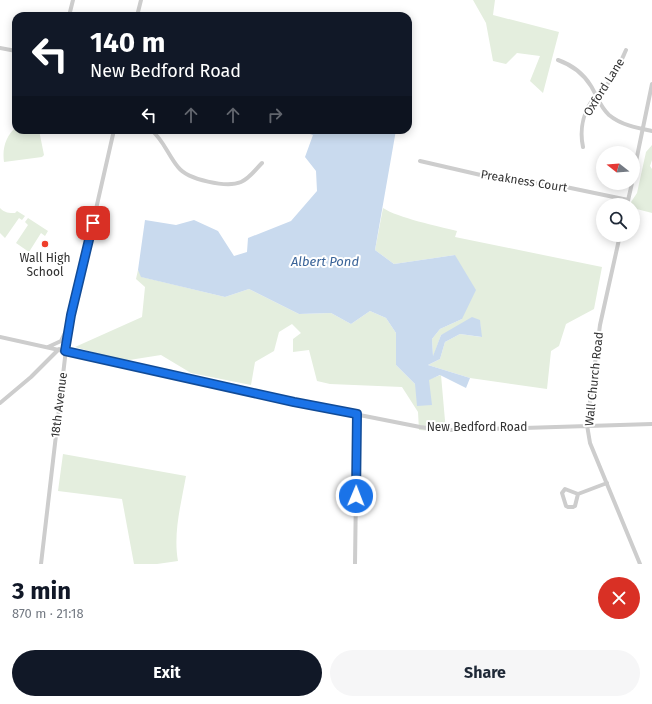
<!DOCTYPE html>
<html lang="en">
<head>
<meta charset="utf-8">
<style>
	:root { --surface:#fff; --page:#f6f6f7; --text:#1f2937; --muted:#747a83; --accent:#111827 }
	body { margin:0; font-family:"Fira Sans",sans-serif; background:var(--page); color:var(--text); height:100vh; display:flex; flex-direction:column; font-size:15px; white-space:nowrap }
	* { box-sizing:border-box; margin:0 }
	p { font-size:13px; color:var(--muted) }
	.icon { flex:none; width:22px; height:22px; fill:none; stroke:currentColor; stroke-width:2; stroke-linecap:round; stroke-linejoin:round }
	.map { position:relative; height:564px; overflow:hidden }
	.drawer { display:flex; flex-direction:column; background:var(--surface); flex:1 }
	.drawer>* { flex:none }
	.banner { position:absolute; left:12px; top:12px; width:400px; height:122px; border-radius:12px; box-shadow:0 2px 10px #0003; background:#111827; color:#fff; overflow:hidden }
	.needle { width:26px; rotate:287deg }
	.fabs { position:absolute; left:596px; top:146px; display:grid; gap:8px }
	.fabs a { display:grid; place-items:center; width:44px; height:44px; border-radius:50%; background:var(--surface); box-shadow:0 2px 10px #0003; font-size:20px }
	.pin { position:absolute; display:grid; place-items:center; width:34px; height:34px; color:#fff; margin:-17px; border-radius:8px; box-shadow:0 2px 6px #0006 }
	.me { position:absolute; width:44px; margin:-22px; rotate:1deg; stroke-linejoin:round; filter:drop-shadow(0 0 3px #0008) }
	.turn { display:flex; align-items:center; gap:14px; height:84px; padding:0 12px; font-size:18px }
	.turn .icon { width:52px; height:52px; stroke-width:2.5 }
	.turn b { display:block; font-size:28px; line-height:34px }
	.lanes { display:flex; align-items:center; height:38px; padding:0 12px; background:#0003; justify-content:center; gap:20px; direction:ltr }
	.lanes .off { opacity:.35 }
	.round { display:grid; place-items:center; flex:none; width:42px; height:42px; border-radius:21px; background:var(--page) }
	.headline { display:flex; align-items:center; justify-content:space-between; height:68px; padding:0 12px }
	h1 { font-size:24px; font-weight:700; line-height:30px; color:var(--accent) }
	.action { display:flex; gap:8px; margin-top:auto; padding:8px 12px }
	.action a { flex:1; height:46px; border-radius:24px; background:var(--accent); color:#fff; font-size:16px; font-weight:700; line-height:46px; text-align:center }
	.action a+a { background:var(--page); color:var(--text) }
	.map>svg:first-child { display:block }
	.green { fill:#e4eede }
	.water { fill:#c9daee }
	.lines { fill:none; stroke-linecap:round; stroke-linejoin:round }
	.minor { stroke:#cdcdcd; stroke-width:4 }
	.route-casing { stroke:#114b97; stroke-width:10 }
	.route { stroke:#1a73e8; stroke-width:7 }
	.poi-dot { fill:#ef3e2b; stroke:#fff; stroke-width:1.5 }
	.labels { text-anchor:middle; stroke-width:4; stroke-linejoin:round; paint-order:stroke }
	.street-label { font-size:12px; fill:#303030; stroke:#fff }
	.poi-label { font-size:12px; fill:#303030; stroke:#fff }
	.water-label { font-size:13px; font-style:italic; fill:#396398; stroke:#fff }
</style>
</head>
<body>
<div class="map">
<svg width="652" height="564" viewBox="0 0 652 564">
	<rect width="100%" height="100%" fill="#fff"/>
	<path class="green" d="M473,0h22l-2,15 66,17 -16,61 -13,-12 10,-25 -23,-3 -11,11 -13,-3 -7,-38z
		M16,127v3h23l5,25 -2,2 -38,5c-2,-14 2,-26 12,-35z
		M652,145v15l-2,6 2,3v44l-19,-5v-3h-4l8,-12 9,-41z
		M0,208c5,5 9,5 15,5l2,-2 8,5 -3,4 -3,-2 -14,20 -5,-5z
		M383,208c15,10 55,18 74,23l-2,6 147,30 -8,42 -28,15 -7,22 -8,5 -4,38 -77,-11 -42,-13 12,-6 5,-17 15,-8 21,3 -1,-16 -39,14 -8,22 -1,-18 8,-10 22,-10 -7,-64 -61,9 -19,-14z
		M28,218l20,13 -3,5 -4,-3 -12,19 -13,-9 12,-18 -3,-3z
		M138,270l4,7 83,20 24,-8 50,25 32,-1 20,11 19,-13 16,7 10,15v32l19,19 26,-9 5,57 -27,-2 -1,-18 -16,-25 -72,-3 -13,-3 -8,-31 -16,2v-13l8,-6 -9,-9 -13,8 -5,19 -19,11 -4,23 -60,-12 -30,-18 -38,6 -48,-14 67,-30 3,-30 -9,-8z
		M63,454l123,22c-5,28 -13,57 -8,85l-21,3h-23l-12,-65 -64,-8z"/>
	<path class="water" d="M297,130h99l-21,120 19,14 61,-9 21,35 -14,29 -22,10 -8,10 1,17 8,-21 31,-18 8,3 2,17 -22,-3 -15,8 -5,17 -12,6 42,13 -4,10 -26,-13 -11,5 3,25 -15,1 -2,-22 -19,-19v-32l-10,-15 -16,-7 -19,13 -20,-11 -32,1 -50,-25 -24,8 -84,-20 -3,-7 7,-50 31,5 18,-5 24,11 16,25 13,-4 1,-14 43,-17 26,-30 -1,-20 -11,-14 8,-22z"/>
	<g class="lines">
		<path class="minor" d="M69,16l4,-16
			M137,16l4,-16
			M0,48l16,3
			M558,60c14,5 25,13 33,26 6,10 9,21 18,29 12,10 28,13 43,16
			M151,130c12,9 17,25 27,37 10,13 49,21 63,15 9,-4 14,-12 21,-19
			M583,147c-4,-19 1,-38 14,-53 4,-4 9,-8 13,-13 7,-10 11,-20 16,-31
			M420,161l78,18 63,7 67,14
			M633,176l19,-92
			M627,205l5,-22
			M620,235l-20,90 -13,100 3,18 50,121
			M0,337l294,65 126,25 21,3h15l196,-6
			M48,347l13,-6 5,-10
			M0,403l31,-26 28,-28
			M565,489l13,5 -3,12 -2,1h-5l-2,-1 -4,-13z
			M578,494l29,-11
			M41,564l27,-232 46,-202
			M355,564l2,-150"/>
	</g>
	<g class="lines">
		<defs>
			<path id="route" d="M93,223l-22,92 -6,36 229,51 63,12 -1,82"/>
		</defs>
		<use href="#route" class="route-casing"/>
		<use href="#route" class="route"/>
	</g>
	<circle class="poi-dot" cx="45" cy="244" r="4"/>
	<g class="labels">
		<g class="street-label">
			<text transform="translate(604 87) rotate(-58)" y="4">Oxford Lane</text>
			<text transform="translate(524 181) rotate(9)" y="4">Preakness Court</text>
			<text transform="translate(594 379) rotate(-84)" y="4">Wall Church Road</text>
			<text transform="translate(59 405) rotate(-83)" y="4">18th Avenue</text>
			<text x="477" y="431">New Bedford Road</text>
		</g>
		<g class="poi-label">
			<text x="45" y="262">Wall High<tspan x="45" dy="14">School</tspan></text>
		</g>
		<g class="water-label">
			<text x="325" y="266">Albert Pond</text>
		</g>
	</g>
</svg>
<div class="fabs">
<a><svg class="needle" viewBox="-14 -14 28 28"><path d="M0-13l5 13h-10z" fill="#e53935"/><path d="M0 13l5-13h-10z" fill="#747a83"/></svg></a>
<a><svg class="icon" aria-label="search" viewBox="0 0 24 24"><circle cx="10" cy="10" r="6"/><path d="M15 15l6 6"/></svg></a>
</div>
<div class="pin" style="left:93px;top:223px;background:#d93025"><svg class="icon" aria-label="arrive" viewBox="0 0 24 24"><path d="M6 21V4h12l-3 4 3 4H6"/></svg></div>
<svg class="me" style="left:356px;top:496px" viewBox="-20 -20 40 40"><circle r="17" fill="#1a73e8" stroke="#fff" stroke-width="3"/><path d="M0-11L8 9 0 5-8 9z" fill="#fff"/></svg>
<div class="banner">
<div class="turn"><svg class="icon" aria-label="left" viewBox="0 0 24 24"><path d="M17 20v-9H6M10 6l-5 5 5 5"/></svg><div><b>140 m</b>New Bedford Road</div></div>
<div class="lanes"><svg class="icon" aria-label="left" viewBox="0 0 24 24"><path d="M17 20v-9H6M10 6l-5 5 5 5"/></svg><svg class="icon off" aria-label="ahead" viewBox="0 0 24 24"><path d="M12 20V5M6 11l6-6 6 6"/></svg><svg class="icon off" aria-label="ahead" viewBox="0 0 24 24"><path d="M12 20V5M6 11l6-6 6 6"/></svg><svg class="icon off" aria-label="right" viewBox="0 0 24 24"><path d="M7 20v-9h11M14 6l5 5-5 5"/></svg></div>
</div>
</div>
<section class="drawer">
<div class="headline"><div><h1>3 min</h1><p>870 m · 21:18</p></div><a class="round" style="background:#d93025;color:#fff"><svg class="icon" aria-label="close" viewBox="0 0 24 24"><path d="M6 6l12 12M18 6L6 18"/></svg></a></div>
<div class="action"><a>Exit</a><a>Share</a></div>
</section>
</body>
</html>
